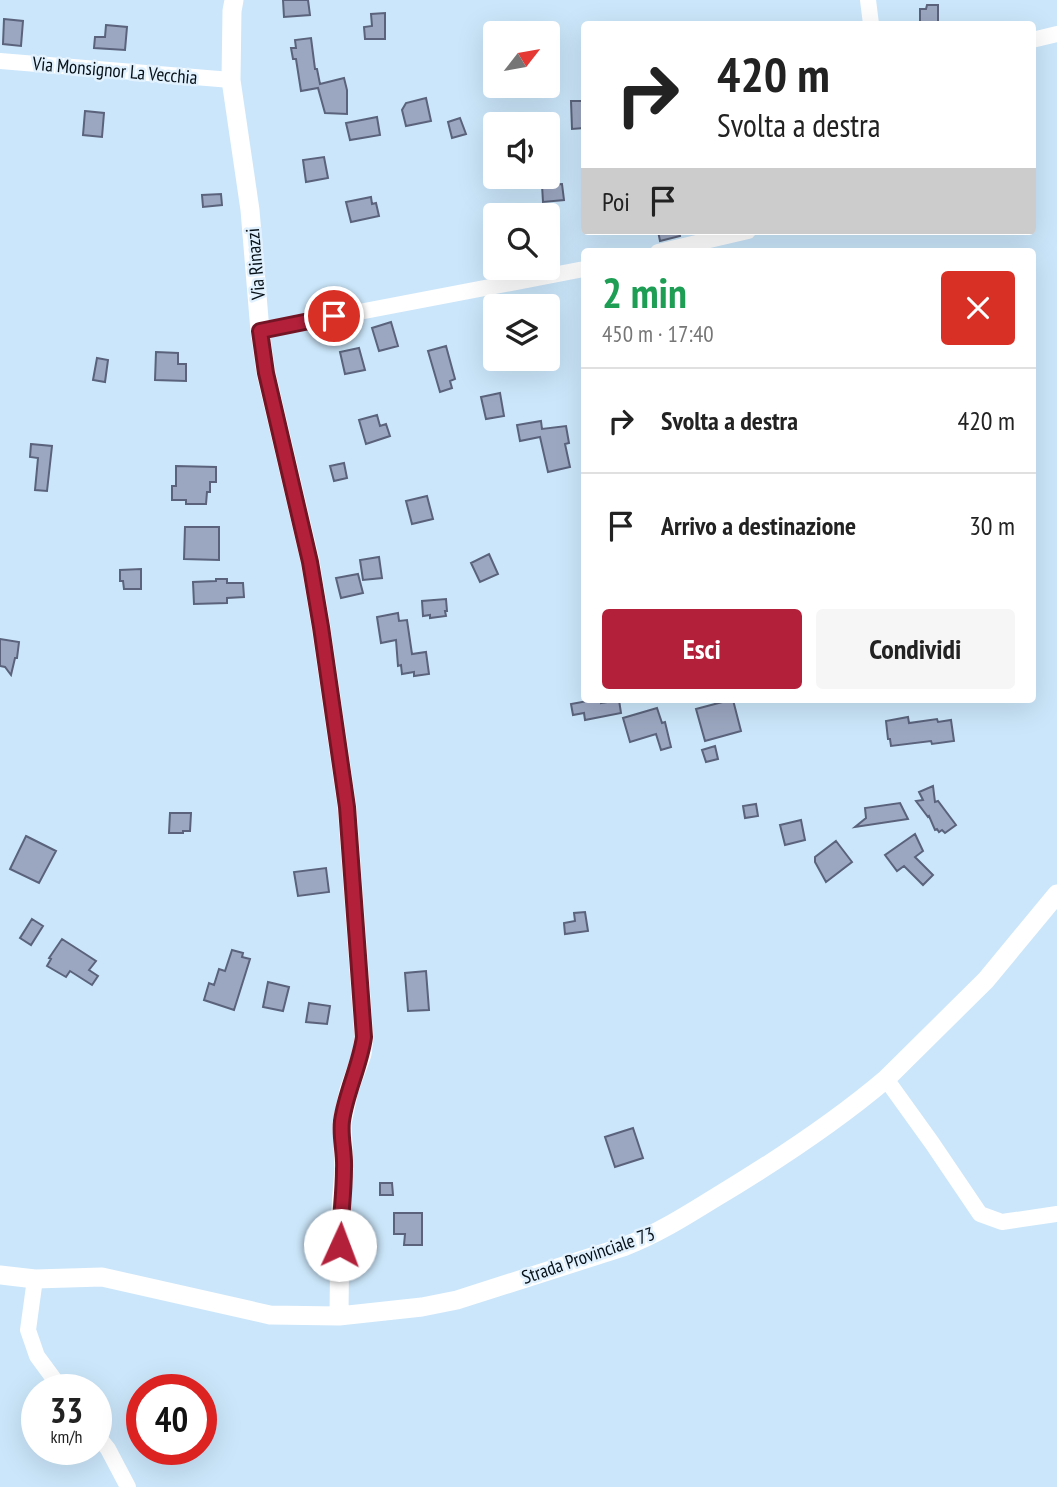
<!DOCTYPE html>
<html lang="it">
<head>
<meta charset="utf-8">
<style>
	:root { --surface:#fff; --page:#f6f6f6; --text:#222; --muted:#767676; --line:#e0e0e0; --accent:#b3203a }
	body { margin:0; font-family:"PT Sans Narrow",sans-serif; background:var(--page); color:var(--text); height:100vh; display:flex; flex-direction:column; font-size:26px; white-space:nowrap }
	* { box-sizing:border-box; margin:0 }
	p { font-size:23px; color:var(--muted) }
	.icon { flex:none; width:38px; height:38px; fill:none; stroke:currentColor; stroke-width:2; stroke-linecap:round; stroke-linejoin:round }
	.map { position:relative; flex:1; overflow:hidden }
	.panel { position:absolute; left:581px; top:248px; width:455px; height:455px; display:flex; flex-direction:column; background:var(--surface); border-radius:7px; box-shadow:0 7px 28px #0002 }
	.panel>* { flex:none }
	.guide { position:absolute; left:581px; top:21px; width:455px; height:214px; border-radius:7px; box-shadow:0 7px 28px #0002; background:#fff; color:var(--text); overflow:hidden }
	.needle { width:46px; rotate:59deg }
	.fabs { position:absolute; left:483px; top:21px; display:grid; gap:14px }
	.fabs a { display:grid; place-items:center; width:77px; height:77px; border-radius:7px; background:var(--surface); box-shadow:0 7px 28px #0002; font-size:35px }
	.speed { position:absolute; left:21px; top:1374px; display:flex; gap:14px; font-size:35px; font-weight:700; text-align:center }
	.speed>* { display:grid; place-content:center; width:91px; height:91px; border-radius:50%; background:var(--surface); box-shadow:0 7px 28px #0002; line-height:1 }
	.speed small { font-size:18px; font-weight:400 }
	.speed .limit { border:10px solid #d22; background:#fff; color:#111 }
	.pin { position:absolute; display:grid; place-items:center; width:60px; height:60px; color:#fff; margin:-30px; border:4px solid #fff; border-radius:50%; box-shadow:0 2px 7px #0007 }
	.me { position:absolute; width:77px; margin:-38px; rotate:2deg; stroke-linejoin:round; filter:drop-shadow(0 0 5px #0008) }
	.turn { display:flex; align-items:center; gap:24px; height:147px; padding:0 21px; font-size:32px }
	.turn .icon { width:91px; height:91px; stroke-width:2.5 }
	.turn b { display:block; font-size:49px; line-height:60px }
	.then { display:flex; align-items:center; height:66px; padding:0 21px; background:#0003; gap:14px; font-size:26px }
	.round { display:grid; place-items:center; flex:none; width:74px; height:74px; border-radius:7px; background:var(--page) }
	.headline { display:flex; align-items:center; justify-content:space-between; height:119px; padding:0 21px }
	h1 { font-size:42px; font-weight:600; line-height:52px; color:#1e9e55 }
	.cta { display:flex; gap:14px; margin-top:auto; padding:14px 21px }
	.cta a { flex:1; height:80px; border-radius:7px; background:var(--accent); color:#fff; font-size:28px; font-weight:600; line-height:80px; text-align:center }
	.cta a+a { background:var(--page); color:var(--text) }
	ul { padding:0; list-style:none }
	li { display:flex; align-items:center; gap:21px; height:105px; padding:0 21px; border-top:2px solid var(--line) }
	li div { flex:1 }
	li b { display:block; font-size:26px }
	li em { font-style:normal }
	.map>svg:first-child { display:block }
	.building { fill:#9ba6c0; stroke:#5a637b; stroke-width:2 }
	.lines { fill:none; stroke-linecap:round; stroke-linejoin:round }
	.minor { stroke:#fff; stroke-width:16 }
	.tertiary { stroke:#fff; stroke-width:19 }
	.route-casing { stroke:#741526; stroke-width:18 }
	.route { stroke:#b3203a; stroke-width:12 }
	.labels { text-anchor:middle; stroke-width:5; stroke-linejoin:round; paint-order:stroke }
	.street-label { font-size:19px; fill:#071017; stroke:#e1f1fe }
</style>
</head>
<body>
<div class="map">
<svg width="1057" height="1487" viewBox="0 0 1057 1487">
	<rect width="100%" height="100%" fill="#cbe6fa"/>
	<path class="building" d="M283,0h25l2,15 -26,2z
		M927,5h11v19h-18v-15h6z
		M385,13v26h-20l-1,-12 8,-1 -1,-12z
		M4,19l19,2 -2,25 -18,-2z
		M106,25l21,2 -2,23 -31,-2 1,-11h10z
		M311,38l4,31h2l3,15 24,-6 3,12v24l-22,-1 -7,-25 -17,3 -5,-32h-3l-2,-11h5l-1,-8z
		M426,98l5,23 -25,5 -4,-16 4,-7z
		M571,101h12l1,27 -12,1z
		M85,111l19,2 -2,24 -19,-2z
		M377,117l3,18 -30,5 -4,-17z
		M460,118l6,16 -14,4 -4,-16z
		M324,157l4,21 -22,4 -3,-22z
		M562,184l2,16 -21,2 -1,-17z
		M221,194l1,11 -19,2 -1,-12z
		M371,197l1,7 4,-1 3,13 -28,6 -5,-20z
		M658,231h21l1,5 -20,5z
		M391,322l7,24 -19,5 -7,-23z
		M446,346l9,33 -5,2 2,7 -12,4 -12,-41z
		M359,348l6,22 -20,4 -5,-22z
		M156,352l22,1v11h8v17l-31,-1z
		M97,358l11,2 -3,22 -12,-2z
		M500,393l4,23 -18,3 -5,-22z
		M377,415l3,11 6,-2 4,12 -24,8 -7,-24z
		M541,421l1,8 24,-3 3,17 -4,1 5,23 -22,5 -8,-35 -20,4 -3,-16z
		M31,444l21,2 -5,45 -12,-1 3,-32 -8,-1z
		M344,463l3,15 -13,3 -4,-15z
		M176,466l40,1v15h-6v10h-3l-1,12h-20v-4h-14v-14h4z
		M427,496l6,23 -21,5 -6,-23z
		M185,527h34v33l-35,-1z
		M489,554l9,20 -18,8 -9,-19z
		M379,557l3,21 -19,2 -3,-20z
		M141,569v20h-17l-1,-8h-3v-11z
		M358,574l5,19 -22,5 -5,-20z
		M216,579h11v4h16l1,14 -17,1v5l-33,1 -1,-22 23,-1z
		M446,599l1,12h-2l1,5 -16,2v-3l-7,1 -1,-15z
		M398,613l1,8 8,-1 5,34 14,-2 3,22 -15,2v-4l-12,2 -1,-9 -3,1 -2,-26 -15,3 -4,-26z
		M0,639l19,3 -2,16h-2l-4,17 -6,-8 -5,-1z
		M593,700h8v3l18,-3 2,13 -36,7 -1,-7 -11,2 -2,-11z
		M730,700h3l8,31 -36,10 -9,-32z
		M657,708l5,15 3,-1 6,25 -10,3 -5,-16 -26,8 -7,-24z
		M908,717l1,6 28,-4 1,3 13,-2 3,21 -22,3 -1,-3 -40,5 -1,-7h-2l-2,-18z
		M715,746l3,13 -12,3 -4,-12z
		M933,786l2,16 3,-1 18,24 -11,8 -3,-3 -3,2 -2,-3 -2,1 -6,-14 -1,1 -12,-16 7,-1 -4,-8z
		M900,803l8,16 -53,8 11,-9 -1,-10z
		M756,804l2,12 -13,2 -2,-12z
		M170,813h21l-1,18h-7v2h-14z
		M801,820l4,20 -20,5 -5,-20z
		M915,834l8,17 -8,6 18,18 -10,10 -19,-19 -7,5 -12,-16z
		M26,836l30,15 -17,32 -29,-14z
		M836,841l16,21 -26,20 -11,-20v-5z
		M326,868l3,24 -31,4 -4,-24z
		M585,912l3,19 -23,3 -1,-11 11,-2 -1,-8z
		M32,919l11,7 -12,19 -11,-7z
		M62,939l34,22 -7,9 9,6 -6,9 -22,-14 -4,6 -19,-11 4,-7 -2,-1z
		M232,950l11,3 -1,4 8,2 -16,51 -30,-10 5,-17 5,2 5,-16 6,2z
		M426,971l3,39 -21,1 -3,-38z
		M268,982l21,5 -6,24 -20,-4z
		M309,1003l21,3 -3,18 -21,-2z
		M633,1128l10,30 -28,9 -10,-30z
		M380,1183h12l1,12h-13z
		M394,1213h28v32h-18l1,-11h-11z"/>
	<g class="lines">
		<path class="minor" d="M868,0l3,24
			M1032,40l25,-6
			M0,61l231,19
			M658,252l90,-21
			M260,331l324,-62
			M886,1079l46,64 48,71 22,8 55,-8
			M35,1279l-7,51 9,26 25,34
			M96,1434l12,15 20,38"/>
		<path class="tertiary" d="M234,0l-2,11 -1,69 19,130 10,121 6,42 44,188 11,66 26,180 17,230 -2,17 -13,36 -7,33 2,45 -4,53 -1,95
			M0,1275l35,4 67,-2 168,38 69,1 83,-9 35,-7 166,-53c32,-12 61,-30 90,-48 60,-36 120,-75 173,-120l100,-99 71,-86"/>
	</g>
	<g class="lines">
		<defs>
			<path id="route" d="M334,316l-74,15 6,42 44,189 11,65 26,180 17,230c-4,29 -18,55 -22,84 -2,16 3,32 2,48 0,26 -4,51 -4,76"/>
		</defs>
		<use href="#route" class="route-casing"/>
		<use href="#route" class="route"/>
	</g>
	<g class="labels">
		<g class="street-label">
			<text transform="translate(115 70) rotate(5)" y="7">Via Monsignor La Vecchia</text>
			<text transform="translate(255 264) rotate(-95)" y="7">Via Rinazzi</text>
			<text transform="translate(588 1255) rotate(-19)" y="7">Strada Provinciale 73</text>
		</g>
	</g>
</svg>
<div class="fabs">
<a><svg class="needle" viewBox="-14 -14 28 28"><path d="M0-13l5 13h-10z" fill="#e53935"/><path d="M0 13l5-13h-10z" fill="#767676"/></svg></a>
<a><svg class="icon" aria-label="sound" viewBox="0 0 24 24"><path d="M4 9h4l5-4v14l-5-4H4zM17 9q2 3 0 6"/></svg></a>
<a><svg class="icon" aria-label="search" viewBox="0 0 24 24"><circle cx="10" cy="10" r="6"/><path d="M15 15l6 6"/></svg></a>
<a><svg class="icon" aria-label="layers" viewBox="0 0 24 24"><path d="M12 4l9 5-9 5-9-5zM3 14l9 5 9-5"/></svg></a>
</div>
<div class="speed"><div>33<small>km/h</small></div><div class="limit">40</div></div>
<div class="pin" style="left:334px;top:316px;background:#d93025"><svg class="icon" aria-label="arrive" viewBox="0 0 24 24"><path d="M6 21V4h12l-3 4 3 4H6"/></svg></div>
<svg class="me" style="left:340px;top:1245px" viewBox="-20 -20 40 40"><circle r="19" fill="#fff"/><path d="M0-13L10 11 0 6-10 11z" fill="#b3203a"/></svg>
<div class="guide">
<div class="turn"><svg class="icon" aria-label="right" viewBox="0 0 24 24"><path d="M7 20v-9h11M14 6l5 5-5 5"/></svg><div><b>420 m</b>Svolta a destra</div></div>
<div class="then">Poi<svg class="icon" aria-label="arrive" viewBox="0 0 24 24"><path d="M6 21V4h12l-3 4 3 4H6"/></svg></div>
</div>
<section class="panel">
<div class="headline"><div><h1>2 min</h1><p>450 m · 17:40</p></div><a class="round" style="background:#d93025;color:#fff"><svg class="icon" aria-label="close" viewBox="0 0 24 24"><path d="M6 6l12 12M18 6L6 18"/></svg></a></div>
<ul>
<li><svg class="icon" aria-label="right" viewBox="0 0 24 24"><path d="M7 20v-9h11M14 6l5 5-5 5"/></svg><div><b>Svolta a destra</b></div><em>420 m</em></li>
<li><svg class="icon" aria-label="arrive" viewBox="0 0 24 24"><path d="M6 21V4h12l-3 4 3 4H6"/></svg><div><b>Arrivo a destinazione</b></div><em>30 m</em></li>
</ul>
<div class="cta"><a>Esci</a><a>Condividi</a></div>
</section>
</div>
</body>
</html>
